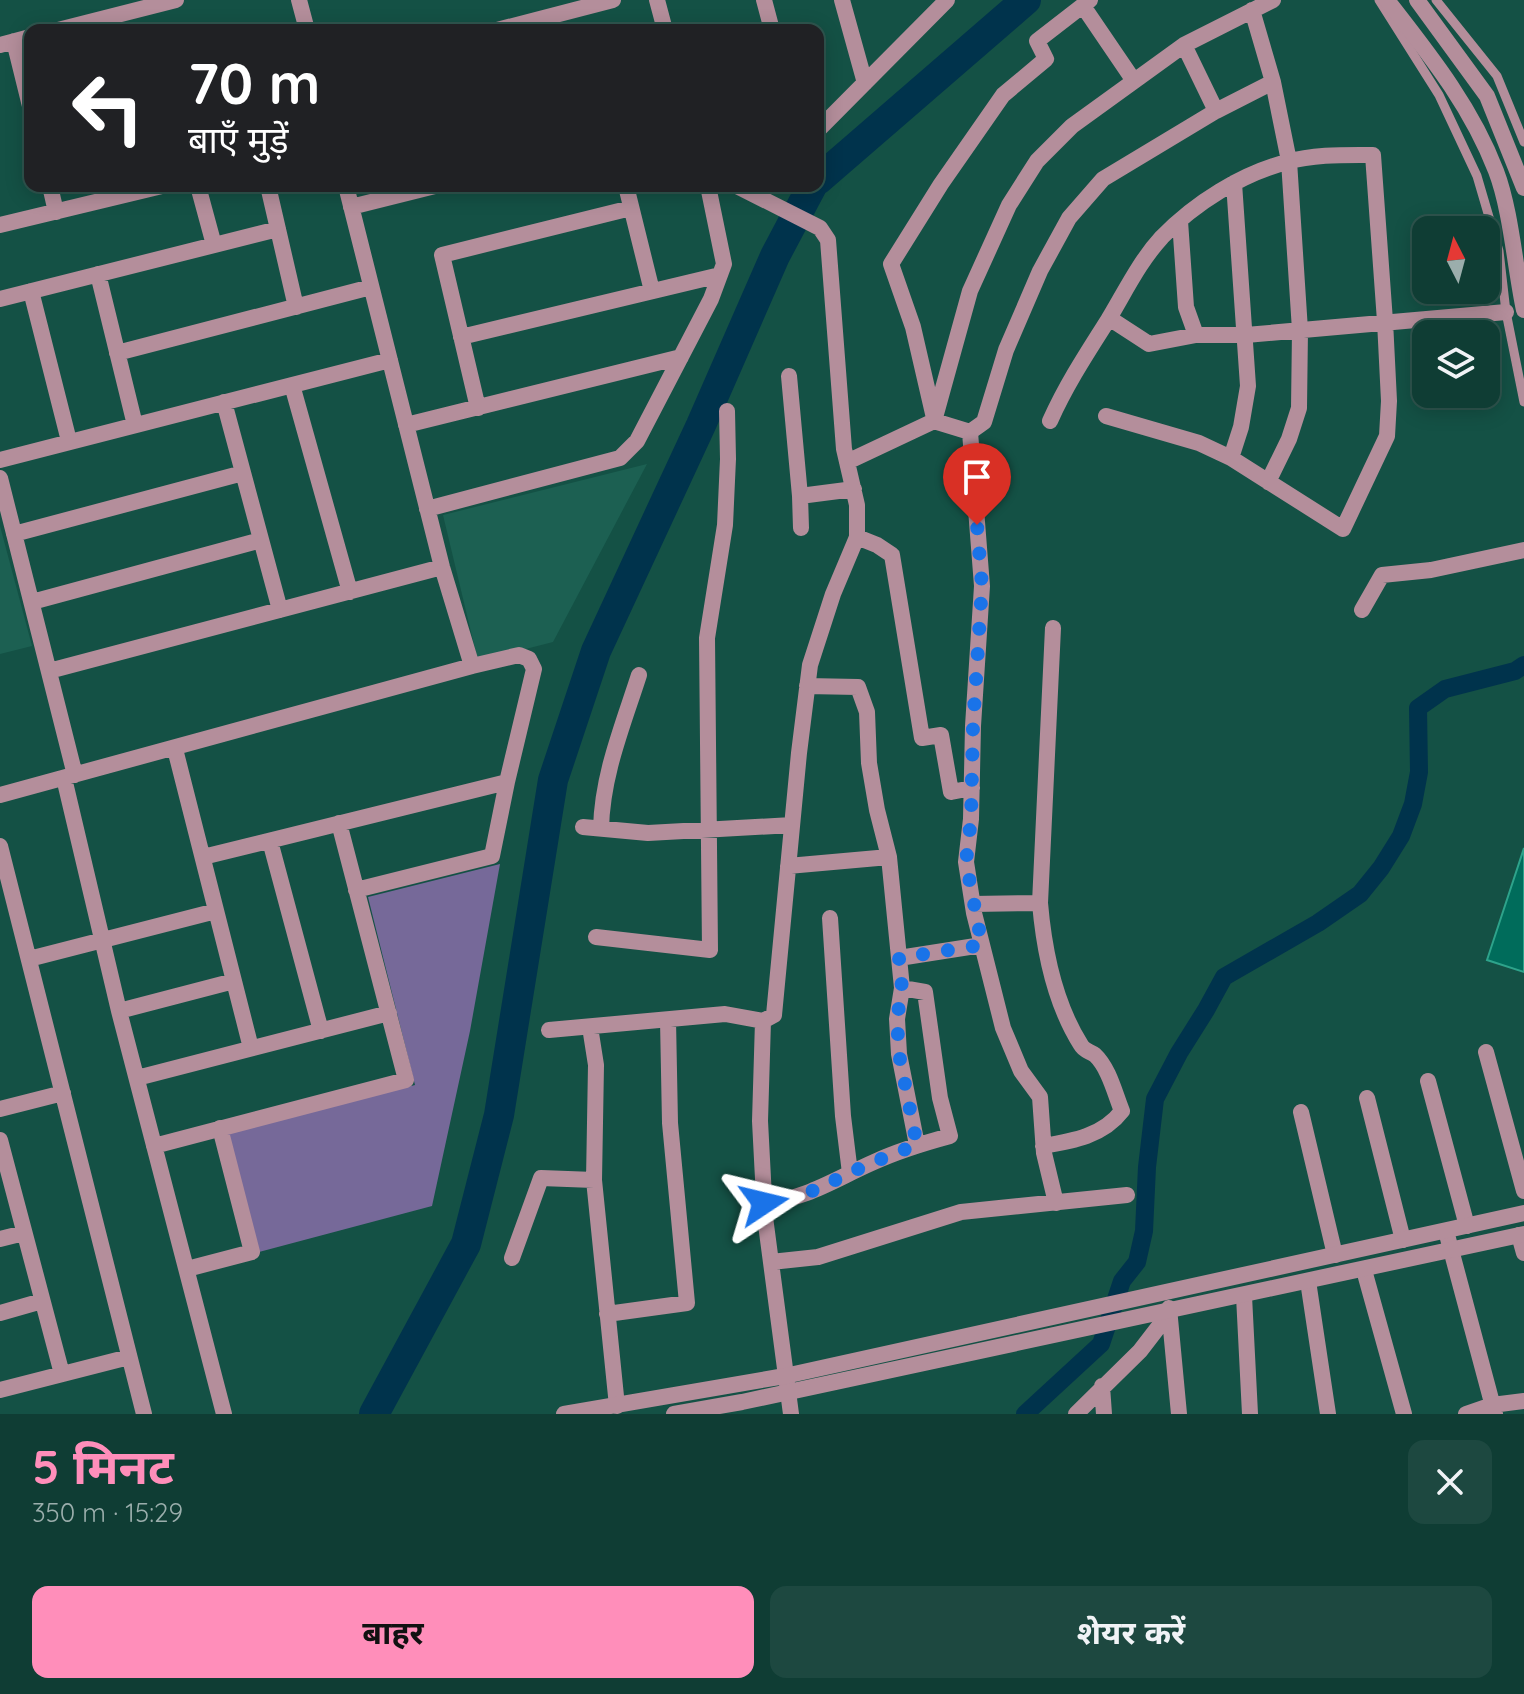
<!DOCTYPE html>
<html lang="hi">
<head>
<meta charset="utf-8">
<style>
	:root { --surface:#0f3d34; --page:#1d4840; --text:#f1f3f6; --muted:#9baeac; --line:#2f564f; --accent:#ff8eba }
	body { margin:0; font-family:Quicksand,"Noto Sans Devanagari",sans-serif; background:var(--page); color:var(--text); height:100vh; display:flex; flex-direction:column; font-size:30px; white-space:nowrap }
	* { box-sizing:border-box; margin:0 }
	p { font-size:26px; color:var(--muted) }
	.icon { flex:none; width:44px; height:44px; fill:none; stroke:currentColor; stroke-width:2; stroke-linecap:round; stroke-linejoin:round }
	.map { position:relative; height:1414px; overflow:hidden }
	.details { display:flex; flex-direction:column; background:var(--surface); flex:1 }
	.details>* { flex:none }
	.guide { position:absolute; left:24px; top:24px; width:800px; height:168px; border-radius:16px; box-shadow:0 4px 20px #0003,0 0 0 2px var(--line); background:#202124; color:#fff; overflow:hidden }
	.needle { width:52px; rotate:354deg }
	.fabs { position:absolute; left:1412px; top:216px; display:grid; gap:16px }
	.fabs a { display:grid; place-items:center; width:88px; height:88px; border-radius:16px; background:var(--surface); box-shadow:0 4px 20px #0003,0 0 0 2px var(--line); font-size:40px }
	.pin { position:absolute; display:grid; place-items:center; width:68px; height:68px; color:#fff; margin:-82px -34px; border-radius:50% 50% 50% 0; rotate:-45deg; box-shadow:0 0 8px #0007 }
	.pin .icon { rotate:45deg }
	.me { position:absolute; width:88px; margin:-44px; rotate:80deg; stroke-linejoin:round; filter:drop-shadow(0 0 6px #0008) }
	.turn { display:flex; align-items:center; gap:28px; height:168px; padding:0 32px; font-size:36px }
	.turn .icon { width:104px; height:104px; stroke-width:2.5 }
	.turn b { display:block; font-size:56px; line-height:68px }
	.round { display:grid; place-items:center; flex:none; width:84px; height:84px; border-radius:16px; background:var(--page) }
	.headline { display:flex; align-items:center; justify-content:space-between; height:136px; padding:0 32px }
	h1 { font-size:48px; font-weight:700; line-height:60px; color:var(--accent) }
	.primary-button { display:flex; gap:16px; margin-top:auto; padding:16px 32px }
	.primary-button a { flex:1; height:92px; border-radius:16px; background:var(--accent); color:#111; font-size:32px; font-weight:700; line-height:92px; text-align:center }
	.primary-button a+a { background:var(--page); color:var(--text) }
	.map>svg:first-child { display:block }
	.built { fill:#1c6052 }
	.green { fill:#766999 }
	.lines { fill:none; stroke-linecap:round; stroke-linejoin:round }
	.canal { stroke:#00334c; stroke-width:18 }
	.river { stroke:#00334c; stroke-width:30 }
	.building { fill:#006c5b; stroke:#2ea38b; stroke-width:2 }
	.service { stroke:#b48e9b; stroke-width:9 }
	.minor { stroke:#b48e9b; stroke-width:16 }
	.tertiary { stroke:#b48e9b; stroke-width:16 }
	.route { stroke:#1a73e8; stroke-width:14; stroke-dasharray:0 25.2 }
</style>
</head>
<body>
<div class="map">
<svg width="1524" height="1414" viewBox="0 0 1524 1414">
	<rect width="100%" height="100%" fill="#145145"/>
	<path class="built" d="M647,464l-94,178 -75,19 -35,-146z
		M0,526l32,120 -32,8z"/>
	<path class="green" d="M500,864l-30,167 -38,175 -173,46 -32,-119 188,-48 -47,-188z"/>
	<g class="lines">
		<path class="canal" d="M1025,1414l76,-70 21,-63 15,-19 7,-31 3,-64 8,-68 24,-46 27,-43 18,-33 94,-54 42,-29 21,-26 20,-32 12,-32 6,-32 -1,-64 27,-19 70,-18 9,-6"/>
		<path class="river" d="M818,180l208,-180
			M374,1414l92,-170 33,-129 54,-335 43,-129 105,-226 74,-169 37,-70"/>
	</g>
	<path class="building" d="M1524,848v124l-37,-12z"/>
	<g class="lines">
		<path class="service" d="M1379,0l60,95 38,81 22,75 7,61 18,90
			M1436,0l61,76 27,66"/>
		<path class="minor" d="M299,0l8,30
			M657,0l8,30
			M764,0l8,30
			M842,0l23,83
			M1083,6l51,75
			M1252,10l21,72 16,79 11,169 -1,78 -10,31 -21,43
			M58,30l118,-30
			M497,30l116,-30
			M14,41l16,65
			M0,45l30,-8
			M1184,45l32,66
			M818,130l129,-130
			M50,186l6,26
			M198,186l16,59
			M268,186l28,121
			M346,186l96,381 30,99
			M626,186l26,105
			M737,186l83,42 8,12 16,209 13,56v32l-24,57 -23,71 -11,88 -25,262 -11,6 -3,100 5,96 26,197
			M351,207l84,-21
			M1180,221l6,86 10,28
			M0,225l162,-39
			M98,274l37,151
			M31,291l38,150
			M0,299l278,-70
			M1109,318l40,26 47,-9h50l260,-23
			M461,337l259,-62
			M117,353l254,-66
			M789,376l11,120 1,32
			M292,385l58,207
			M224,402l56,208
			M478,408l-36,-153 189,-47
			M934,418l-21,-91 -22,-63 50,-80 62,-89 43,-36 -9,-18 53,-41
			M934,421l36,-130 39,-86 28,-44 35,-35 112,-81 89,-45
			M1050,421c16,-36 37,-68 58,-101 17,-28 31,-58 54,-83 33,-34 79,-63 125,-75 27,-8 58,-7 86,-7l12,166 4,80 -2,35 -44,93 -112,-71 -32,-15 -93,-27
			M406,425l275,-68
			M970,432l14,-10 22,-72 34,-79 29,-53 34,-39 113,-68 57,-29
			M1231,458l10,-31 7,-41 -14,-203
			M0,460l390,-100
			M847,462l87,-41 36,11 12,154 -9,140 -2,93 -5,43 8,51 29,115 18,43 19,26 4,56 12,50
			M0,478l75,297
			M800,496l54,-7
			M427,509l193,-51 17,-17 74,-142 13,-35 -16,-78
			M14,534l229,-61
			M857,537l20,8 15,10 30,183 19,-3 10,57 21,-4
			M32,602l229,-62
			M1362,610l20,-35 49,-5 93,-20
			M49,671l393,-104
			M807,686l51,1 9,25 2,51 8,47 12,47 13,131 -5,31 2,35 18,91
			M175,749l76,299
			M64,778l55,233 105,403
			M0,795l472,-129 47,-11 10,4 5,10 -27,113 -15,74 -136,34
			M583,827l65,6 144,-8
			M601,829c1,-54 22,-104 38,-154
			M270,841l51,190
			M0,846l144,568
			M203,857l304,-75
			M788,866l101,-9
			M973,904l67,-1
			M830,918l13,198 7,57
			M596,937l114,13 -3,-312 18,-113 3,-66 -1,-48
			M899,958l83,-13
			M29,959l187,-48
			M119,1011l115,-30
			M590,1027l6,38 -2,115 23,226
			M549,1030l176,-16 38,7
			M1486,1052l38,139
			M137,1078l252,-65
			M1428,1081l39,145
			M1367,1098l36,142
			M0,1109l63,-16
			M1301,1112l34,143
			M0,1140l62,234
			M154,1146l252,-66 -67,-257
			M1043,1146c30,-5 60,-10 79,-35 -7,-17 -13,-43 -27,-56 -5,-4 -11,-4 -14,-10 -26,-41 -37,-95 -41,-142l13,-275
			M764,1203c43,-4 71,-24 110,-41 24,-11 50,-19 76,-26l-10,-38 -15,-106 -23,-4
			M1446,1231l49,183
			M1519,1235l5,18
			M0,1239l24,-6
			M512,1258l29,-80 53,2
			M771,1262l47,-5 143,-45 166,-17
			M187,1269l65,-17 -32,-124
			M1364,1270l40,144
			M1308,1281l20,133
			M1244,1296l6,118
			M1169,1308l10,106
			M0,1313l42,-12
			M607,1314l80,-11 -17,-180 -2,-103
			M1102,1386l2,28
			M0,1390l129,-33
			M1076,1414l64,-63 30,-39
			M1466,1414l26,-9 32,-4"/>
		<path class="tertiary" d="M1387,0c42,54 84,106 109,171 15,39 19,97 28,139
			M1417,0l70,96 37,92
			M564,1414l221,-38 739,-163
			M674,1414l68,-12 782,-168"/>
	</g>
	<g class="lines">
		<path class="route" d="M764,1203c36,-3 56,-16 88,-31 21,-10 43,-19 65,-27l-18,-91 -2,-35 5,-31 -3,-30 83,-13 -16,-83 5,-43 2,-93 9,-140 -5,-61"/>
	</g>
</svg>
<div class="fabs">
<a><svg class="needle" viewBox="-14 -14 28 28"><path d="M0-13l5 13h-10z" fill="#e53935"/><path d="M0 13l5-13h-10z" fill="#9baeac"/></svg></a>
<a><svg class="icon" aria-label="layers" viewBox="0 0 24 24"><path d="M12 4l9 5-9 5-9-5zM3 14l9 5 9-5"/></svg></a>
</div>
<div class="pin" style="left:977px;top:525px;background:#d93025"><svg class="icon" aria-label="arrive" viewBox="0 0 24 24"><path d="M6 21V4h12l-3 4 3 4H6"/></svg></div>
<svg class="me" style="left:764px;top:1203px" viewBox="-20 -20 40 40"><path d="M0-17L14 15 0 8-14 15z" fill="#1a73e8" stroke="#fff" stroke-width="4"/></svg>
<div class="guide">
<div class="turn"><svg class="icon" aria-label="left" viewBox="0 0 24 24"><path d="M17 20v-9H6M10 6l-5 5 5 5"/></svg><div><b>70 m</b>बाएँ मुड़ें</div></div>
</div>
</div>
<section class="details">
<div class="headline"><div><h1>5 मिनट</h1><p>350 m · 15:29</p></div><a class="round"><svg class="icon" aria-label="close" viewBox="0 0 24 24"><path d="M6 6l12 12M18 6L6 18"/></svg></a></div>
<div class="primary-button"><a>बाहर</a><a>शेयर करें</a></div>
</section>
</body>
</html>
